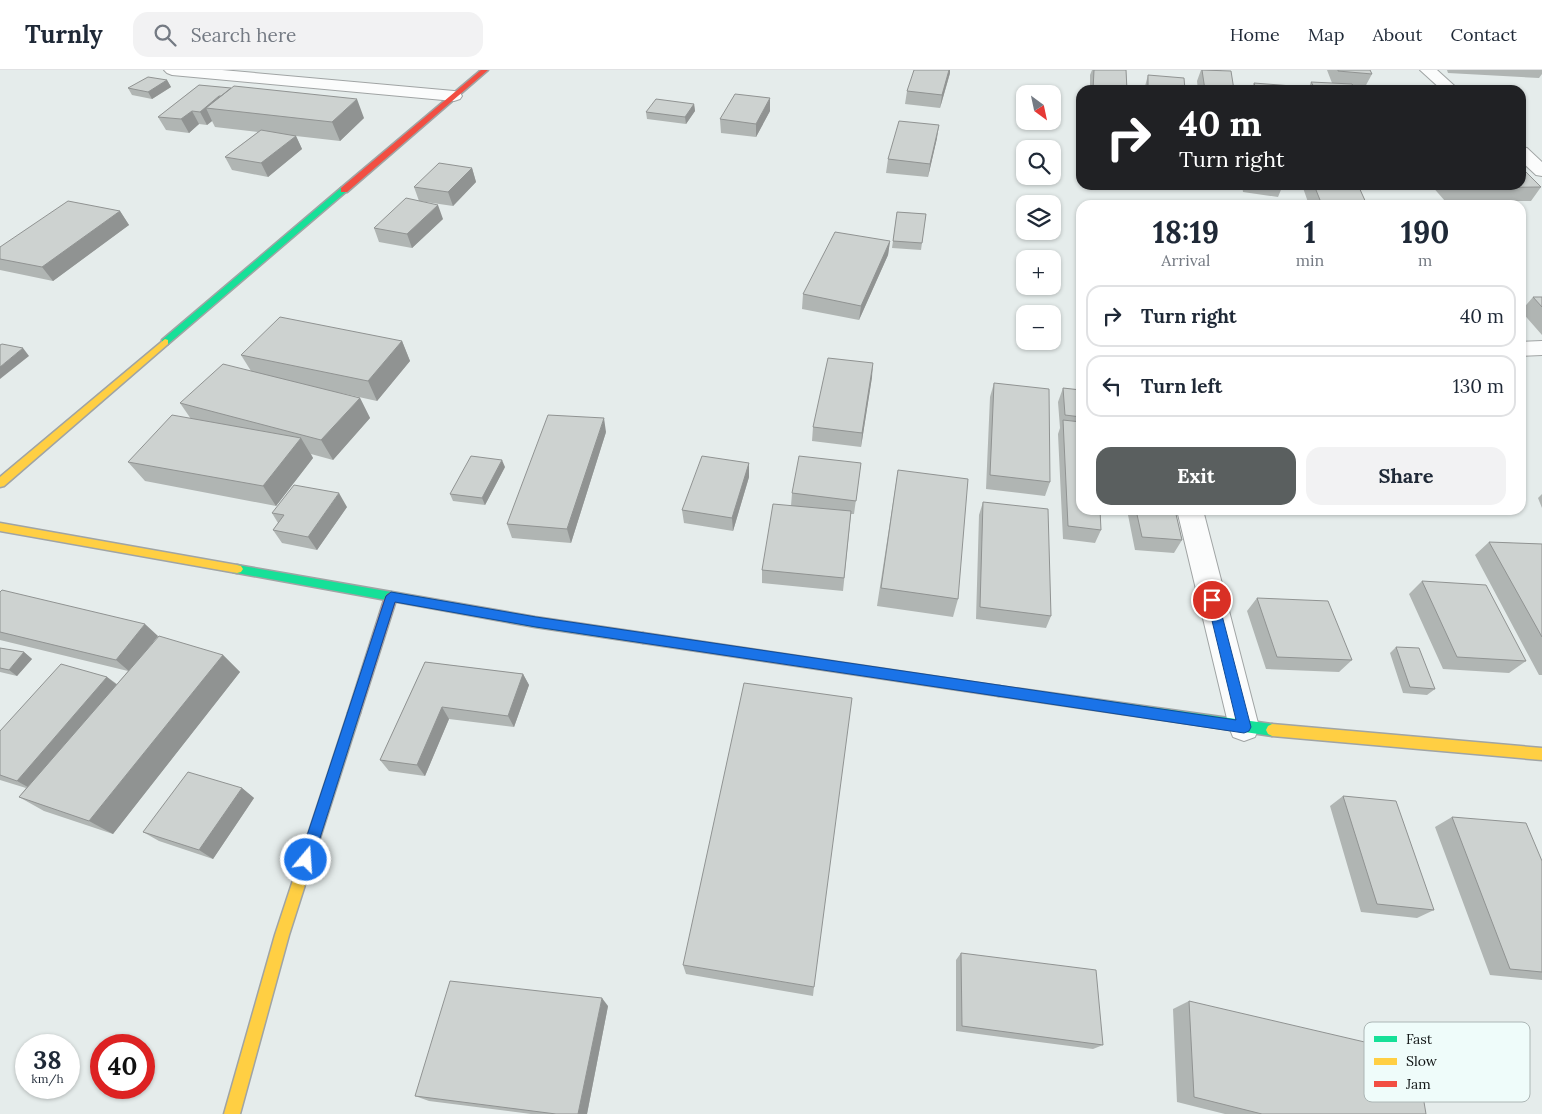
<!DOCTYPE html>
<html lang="en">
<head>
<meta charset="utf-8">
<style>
	:root { --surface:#fff; --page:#f2f2f3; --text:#1f2937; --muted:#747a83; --line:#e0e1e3; --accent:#5a5f5f }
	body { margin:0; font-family:Lora,serif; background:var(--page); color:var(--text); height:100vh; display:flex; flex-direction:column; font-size:19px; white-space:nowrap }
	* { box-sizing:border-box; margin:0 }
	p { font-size:16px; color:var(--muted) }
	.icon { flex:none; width:28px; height:28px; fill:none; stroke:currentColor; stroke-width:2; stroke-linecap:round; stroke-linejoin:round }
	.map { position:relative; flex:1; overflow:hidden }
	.drawer { position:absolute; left:1076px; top:130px; width:450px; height:315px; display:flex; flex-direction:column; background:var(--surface); border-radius:15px; box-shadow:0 1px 4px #0004 }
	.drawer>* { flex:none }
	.hud { position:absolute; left:1076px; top:15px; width:450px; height:105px; border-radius:15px; box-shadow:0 1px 4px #0004; background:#202124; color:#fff; overflow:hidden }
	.needle { width:32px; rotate:147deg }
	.controls { position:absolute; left:1016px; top:15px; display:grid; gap:10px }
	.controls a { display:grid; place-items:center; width:45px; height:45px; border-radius:10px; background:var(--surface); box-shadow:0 1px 4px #0004; font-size:25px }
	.speed { position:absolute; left:15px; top:964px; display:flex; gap:10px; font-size:25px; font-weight:700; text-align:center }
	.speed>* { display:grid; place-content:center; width:65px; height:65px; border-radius:50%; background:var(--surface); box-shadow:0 1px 4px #0004; line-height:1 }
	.speed small { font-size:12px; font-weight:400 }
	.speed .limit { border:8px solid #d22; background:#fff; color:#111 }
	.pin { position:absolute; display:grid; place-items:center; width:42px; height:42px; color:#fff; margin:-21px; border:2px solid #fff; border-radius:50%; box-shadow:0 1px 5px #0007 }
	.me { position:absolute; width:55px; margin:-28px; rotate:18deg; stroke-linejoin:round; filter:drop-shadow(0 0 4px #0008) }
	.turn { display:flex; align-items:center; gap:18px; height:105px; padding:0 20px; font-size:22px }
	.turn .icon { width:65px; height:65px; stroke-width:2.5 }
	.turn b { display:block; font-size:35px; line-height:42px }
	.eta { display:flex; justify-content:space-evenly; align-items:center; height:85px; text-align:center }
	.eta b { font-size:30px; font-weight:800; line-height:35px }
	.button { display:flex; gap:10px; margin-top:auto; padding:10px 20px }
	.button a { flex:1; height:58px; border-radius:15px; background:var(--accent); color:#fff; font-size:20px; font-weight:800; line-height:58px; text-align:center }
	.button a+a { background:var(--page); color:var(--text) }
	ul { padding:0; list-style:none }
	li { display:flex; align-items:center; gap:15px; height:62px; margin:0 10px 8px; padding:0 10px; border:2px solid var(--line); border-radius:15px }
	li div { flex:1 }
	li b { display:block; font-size:19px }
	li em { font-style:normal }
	header { display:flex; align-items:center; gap:30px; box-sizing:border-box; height:70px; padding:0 25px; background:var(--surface); border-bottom:1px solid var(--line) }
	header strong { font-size:24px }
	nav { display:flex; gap:28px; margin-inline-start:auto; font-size:18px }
	.search { width:350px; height:45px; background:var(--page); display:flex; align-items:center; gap:12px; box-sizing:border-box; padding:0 18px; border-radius:15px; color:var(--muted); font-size:19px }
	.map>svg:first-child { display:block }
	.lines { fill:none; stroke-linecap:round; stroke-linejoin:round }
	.street-casing { stroke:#a0a4a4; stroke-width:2 }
	.fast-casing { stroke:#a0a4a4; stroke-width:3 }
	.slow-casing { stroke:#a0a4a4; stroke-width:3 }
	.jam-casing { stroke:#a0a4a4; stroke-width:3 }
	.street { fill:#fbfcfc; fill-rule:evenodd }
	.fast { fill:#16e098; fill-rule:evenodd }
	.slow { fill:#ffcf43; fill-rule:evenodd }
	.jam { fill:#f24e42; fill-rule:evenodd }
	.wall { fill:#b0b5b3 }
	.shaded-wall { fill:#909392 }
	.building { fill:#cdd2d0; stroke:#909392 }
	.route { fill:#1a73e8; stroke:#114b97 }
	.key { fill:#effcfa; stroke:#acb6b5; stroke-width:1 }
	.key-label { font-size:14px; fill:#0f1313 }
</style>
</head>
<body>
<header>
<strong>Turnly</strong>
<div class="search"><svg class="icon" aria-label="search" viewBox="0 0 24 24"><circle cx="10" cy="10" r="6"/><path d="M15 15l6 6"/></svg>Search here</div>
<nav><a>Home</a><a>Map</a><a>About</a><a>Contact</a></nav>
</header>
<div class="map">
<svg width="1542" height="1044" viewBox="0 0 1542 1044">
	<rect width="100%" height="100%" fill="#e5eceb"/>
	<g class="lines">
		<defs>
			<path id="street" d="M164,0h58l232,21 6,2 2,3 -2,3 -6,2 -282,-26 -5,-2z
				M1420,0h17l22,20h-17z
				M1521,77l6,1 15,14v14l-6,-1 -15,-14z
				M1542,271v14l-21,1v-14z
				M1177,440h26l56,217 -4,10 -11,4 -11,-4 -4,-10z"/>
			<path id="fast" d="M341,118l7,2 -180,154h-6v-4z
				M237,495l298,52 108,16 4,2 2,3 -2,3 -4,2 -108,-16 -298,-54 -4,-1 -2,-3 2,-3z
				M999,616l273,38 4,2 2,4 -2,4 -4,2 -273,-40 -4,-1 -2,-4 2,-4z"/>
			<path id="slow" d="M165,269l3,1v4l-164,142 -4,1v-10z
				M0,453l237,42 4,1 2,3 -2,3 -4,1 -237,-42z
				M643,563l356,53 4,1 2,4 -2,4 -4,1 -356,-53 -4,-2 -2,-3 2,-3z
				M354,637l4,2 2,4 -71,222 -49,179h-16l51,-179 73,-222 2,-4z
				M1272,654l270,24v12l-270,-24 -4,-2 -2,-4 2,-4z"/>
			<path id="jam" d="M481,0h7l-141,122h-6v-4z
				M391,522l4,2 2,3 -37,116 -2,4 -4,2 -4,-2 -2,-4 37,-116 2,-3z"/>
		</defs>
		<use href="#street" class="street-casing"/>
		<use href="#fast" class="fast-casing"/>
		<use href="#slow" class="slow-casing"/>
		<use href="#jam" class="jam-casing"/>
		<use href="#street" class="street"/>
		<use href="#fast" class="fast"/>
		<use href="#slow" class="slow"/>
		<use href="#jam" class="jam"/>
	</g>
	<path class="wall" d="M1092,0h34l1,20h-37v-15z
		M1201,0h20l13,20h-36l-1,-9z
		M1327,0h43l2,4 -7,13 -11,-1 2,4h-48l3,-8 21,1z
		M1447,0h95v4l-3,4 -91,-5z
		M950,3l-10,35 -35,-4 2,-13z
		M1148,5l37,15h-41z
		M167,10l4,7 -19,12 -20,-4 -4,-7z
		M1254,13l40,7h-43z
		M199,15l165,33 -24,23 -44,-5 6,13 -34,28 -36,-7 -7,-13 33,-25 -43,-5 -3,-6 -5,4 -8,-1 -10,9 -23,-3 -8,-13z
		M694,34l1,7 -9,13 -39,-5 -1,-7z
		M770,41l-14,26 -35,-4 -1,-14z
		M937,68l-9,39 -42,-4 2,-14z
		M472,98l4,14 -23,24 -34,-5 -5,-14z
		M1242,115h41l-5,12 -35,-5z
		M1302,115h56l9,20h-58z
		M1431,115h90l20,2 -10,14h-86z
		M120,141l9,14 -76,56 -53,-11v-23z
		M897,142l29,2 -5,36 -29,-2z
		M443,149l-31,29 -33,-6 -5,-14z
		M890,171l-2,14 -29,65 -57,-11 1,-15z
		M1533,227h9v38l-21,-24z
		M402,271l8,20 -33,40 -41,-9 24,6 10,20 -37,42 -22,-6 2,4 -37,48 -131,-25 -17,-19 63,-43 -11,-16 71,-32 -10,-16z
		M872,307l-11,70 -49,-6 1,-14z
		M994,313l56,99 -5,14 -59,-7 4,-92z
		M1063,318l18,2v120l20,20 -6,13 -32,-4 -5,-105 2,-6 -2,-26z
		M606,362l-35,111 -59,-5 -5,-14z
		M749,393v14l-16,54 -49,-8 -2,-13z
		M861,393l-7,51h-3l-8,77 -81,-8v-13l29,-64 1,-13z
		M505,397l-20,38 -32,-4 -3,-7z
		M898,400l60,129 -5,18 -76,-11z
		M1542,424v14l-4,-10z
		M983,432l68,114 -5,12 -70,-9 3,-104z
		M347,437l-30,43 -35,-7 -9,-13 5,-7 -6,-10z
		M1127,440h48l7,30 -8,13 -39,-3z
		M1489,472l53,2v131h-3l-64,-120z
		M1422,511l104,80 -17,12 -66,-4 -34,-75z
		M0,522l158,44 -8,10 73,9 17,17 -127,162 -69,-23 -25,-14 7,-9 -26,-8v-49l107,-54 10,7 11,-13 -128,-31z
		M1257,528l95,62 -13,12 -73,-3 -19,-58z
		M1396,577l39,42 -8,6 -24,-2 -13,-40z
		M0,578l24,4 8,7 -15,17 -17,-4z
		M425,592l98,12 6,11 -15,42 -65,-8 -24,57 -36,-5 -9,-11z
		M242,718l12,10 -41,61 -54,-18 -16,-9z
		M1343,726l91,114 -17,8 -56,-6 -31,-106z
		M1452,747l90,44v119l-52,-5 -55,-148z
		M961,883l142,92 -10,4 -137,-18v-71z
		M683,895l131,22 -1,9 -127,-22z
		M1189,931l237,113h-201l-48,-12 -4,-93z
		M608,936l-21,108h-56l-102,-13 -14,-5z"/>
	<path class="shaded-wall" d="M949,0h1v3l-10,35 2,-13z
		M167,10l4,7 -19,12 -4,-7z
		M219,26l7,13 -20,-1 6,13 -5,4 -7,-13z
		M770,28v13l-14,26v-13z
		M357,29l7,19 -24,23 -8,-19z
		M694,34l1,7 -9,13 -1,-7z
		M192,41l7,13 -10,9 -8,-14z
		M939,55l-2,13 -9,39 2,-13z
		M296,66l6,13 -34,28 -7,-14z
		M472,98l4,14 -23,24 -5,-14z
		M438,135l5,14 -31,29 -5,-14z
		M120,141l9,14 -76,56 -11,-14z
		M890,171l-2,14 -29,65 2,-14z
		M402,271l8,20 -33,40 -9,-20z
		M23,278l6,8 -29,23v-12z
		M873,293l-1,14 -11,70 1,-14z
		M360,328l10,20 -37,42 -12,-20z
		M604,348l2,14 -35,111 -4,-14z
		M301,368l12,20 -37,48 -13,-20z
		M502,390l3,7 -20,38 -3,-7z
		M749,393v14l-16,54 -1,-13z
		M339,423l8,14 -30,43 -9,-13z
		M145,554l13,12 -28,36 -14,-12z
		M24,582l8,7 -15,17 -8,-6z
		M223,585l17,17 -127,162 -24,-13z
		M523,604l6,11 -15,42 -6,-11z
		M107,607l15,12 -87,102 -18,-10z
		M442,637l7,12 -24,57 -8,-11z
		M242,718l12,10 -41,61 -14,-9z
		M602,928l6,8 -21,108h-9z"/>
	<path class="building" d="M914,0h35l-7,25 -35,-4z
		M1094,0h32l1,20h-34z
		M1202,0l29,1 3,19h-29z
		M1338,0h32l2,4 -34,-3z
		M1148,5l36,3 1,12h-37z
		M148,7l19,3 -19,12 -20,-4z
		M1311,12l41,2 4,6h-40z
		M1254,13l38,3 2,4h-38z
		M199,15l32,3 -10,8h-2l-19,16 -8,-1 -11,8 -23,-2z
		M234,16l123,13 -25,23 -126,-14z
		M735,24l35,4 -14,26 -36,-5z
		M656,29l38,5 -9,13 -39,-5z
		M899,51l40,4 -9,39 -42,-5z
		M261,60l35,6 -35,27 -36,-6z
		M439,93l33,5 -24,24 -34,-5z
		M1521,97l20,20 -87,1 -2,-3h69z
		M1314,115h44l9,20h-45z
		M406,128l32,7 -31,29 -33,-6z
		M68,131l52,10 -78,56 -42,-8v-12z
		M897,142l29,2 -4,29 -29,-2z
		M835,162l55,9 -29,65 -58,-12z
		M1533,227h9v10z
		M280,247l122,24 -34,40 -127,-26z
		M2,274l21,4 -23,19v-22z
		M828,288l45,5 -11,70 -49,-6z
		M223,294l137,34 -39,42 -141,-37z
		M994,313l55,6 1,93 -60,-7z
		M1063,318l18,2v27l-16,-2z
		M172,345l129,23 -38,48 -135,-24z
		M548,345l56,3 -37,111 -60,-5z
		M1063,350l18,2v88h19l1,20 -33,-4z
		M471,386l31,4 -20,38 -32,-4z
		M702,386l47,7 -17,55 -50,-8z
		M799,386l62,7 -5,38 -64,-8z
		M898,400l70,9 -10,120 -77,-11z
		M294,415l45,8 -31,44 -35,-7 11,-15 -12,-2z
		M983,432l65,7 3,107 -71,-9z
		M773,434l78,7 -7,67 -82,-8z
		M1136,440h39l7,30 -40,-3z
		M1489,472l53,2v93z
		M1422,511l64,4 40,76 -69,-4z
		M2,520l143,34 -29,36 -116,-28v-40z
		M1257,528l71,3 24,59 -75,-3z
		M159,566l64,19 -134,166 -70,-24z
		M1396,577l23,1 16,41 -25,-2z
		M0,578l24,4 -15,18 -9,-2z
		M425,592l98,12 -15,42 -66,-9 -25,58 -37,-5z
		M61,594l46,13 -90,104 -17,-6v-44z
		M744,613l108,15 -38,289 -131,-22z
		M188,702l54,16 -43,62 -56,-18z
		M1343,726l53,5 38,109 -57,-6z
		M1452,747l74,6 16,38v111l-32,-3z
		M961,883l135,17 7,75 -141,-19z
		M450,911l152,17 -24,116h-22l-141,-18z
		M1189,931l227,53 10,60h-164l-68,-17z"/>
	<path class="route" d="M391,522l145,25 700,103 -29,-120 5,-4 6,4 33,127 -2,4 -5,2 -708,-106 -141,-25 -82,258 -2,5 -5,2 -5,-2 -2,-5 87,-264z"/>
	<rect x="1364" y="952" width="166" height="80" rx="8" class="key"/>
	<rect x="1374" y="966" width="23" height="6" fill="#16e098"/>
	<rect x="1374" y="988" width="23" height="7" fill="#ffcf43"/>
	<rect x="1374" y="1011" width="23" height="6" fill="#f24e42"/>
	<g class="key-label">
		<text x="1406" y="974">Fast</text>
		<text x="1406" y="996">Slow</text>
		<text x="1406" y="1019">Jam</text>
	</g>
</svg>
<div class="controls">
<a><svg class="needle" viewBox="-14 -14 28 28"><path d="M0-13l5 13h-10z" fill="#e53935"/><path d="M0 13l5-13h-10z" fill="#747a83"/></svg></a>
<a><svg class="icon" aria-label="search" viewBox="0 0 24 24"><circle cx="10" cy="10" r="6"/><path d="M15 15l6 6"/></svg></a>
<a><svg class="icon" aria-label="layers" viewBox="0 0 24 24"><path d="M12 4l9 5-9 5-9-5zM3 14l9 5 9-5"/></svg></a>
<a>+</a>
<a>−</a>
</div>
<div class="speed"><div>38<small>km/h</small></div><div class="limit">40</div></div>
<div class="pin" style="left:1212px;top:530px;background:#d93025"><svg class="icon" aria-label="arrive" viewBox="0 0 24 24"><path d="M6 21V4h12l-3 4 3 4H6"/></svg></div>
<svg class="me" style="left:306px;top:790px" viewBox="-20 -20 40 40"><circle r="17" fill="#1a73e8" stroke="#fff" stroke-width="3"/><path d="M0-11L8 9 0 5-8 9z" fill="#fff"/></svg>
<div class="hud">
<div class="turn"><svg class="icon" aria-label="right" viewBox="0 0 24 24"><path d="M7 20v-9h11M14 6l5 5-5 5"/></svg><div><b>40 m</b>Turn right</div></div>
</div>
<section class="drawer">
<div class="eta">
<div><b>18:19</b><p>Arrival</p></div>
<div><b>1</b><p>min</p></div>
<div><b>190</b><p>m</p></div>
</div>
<ul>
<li><svg class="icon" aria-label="right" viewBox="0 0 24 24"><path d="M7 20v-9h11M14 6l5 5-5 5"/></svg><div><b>Turn right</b></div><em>40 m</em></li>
<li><svg class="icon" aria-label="left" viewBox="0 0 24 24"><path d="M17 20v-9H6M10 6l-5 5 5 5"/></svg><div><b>Turn left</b></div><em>130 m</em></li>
</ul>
<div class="button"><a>Exit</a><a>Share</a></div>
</section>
</div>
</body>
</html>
